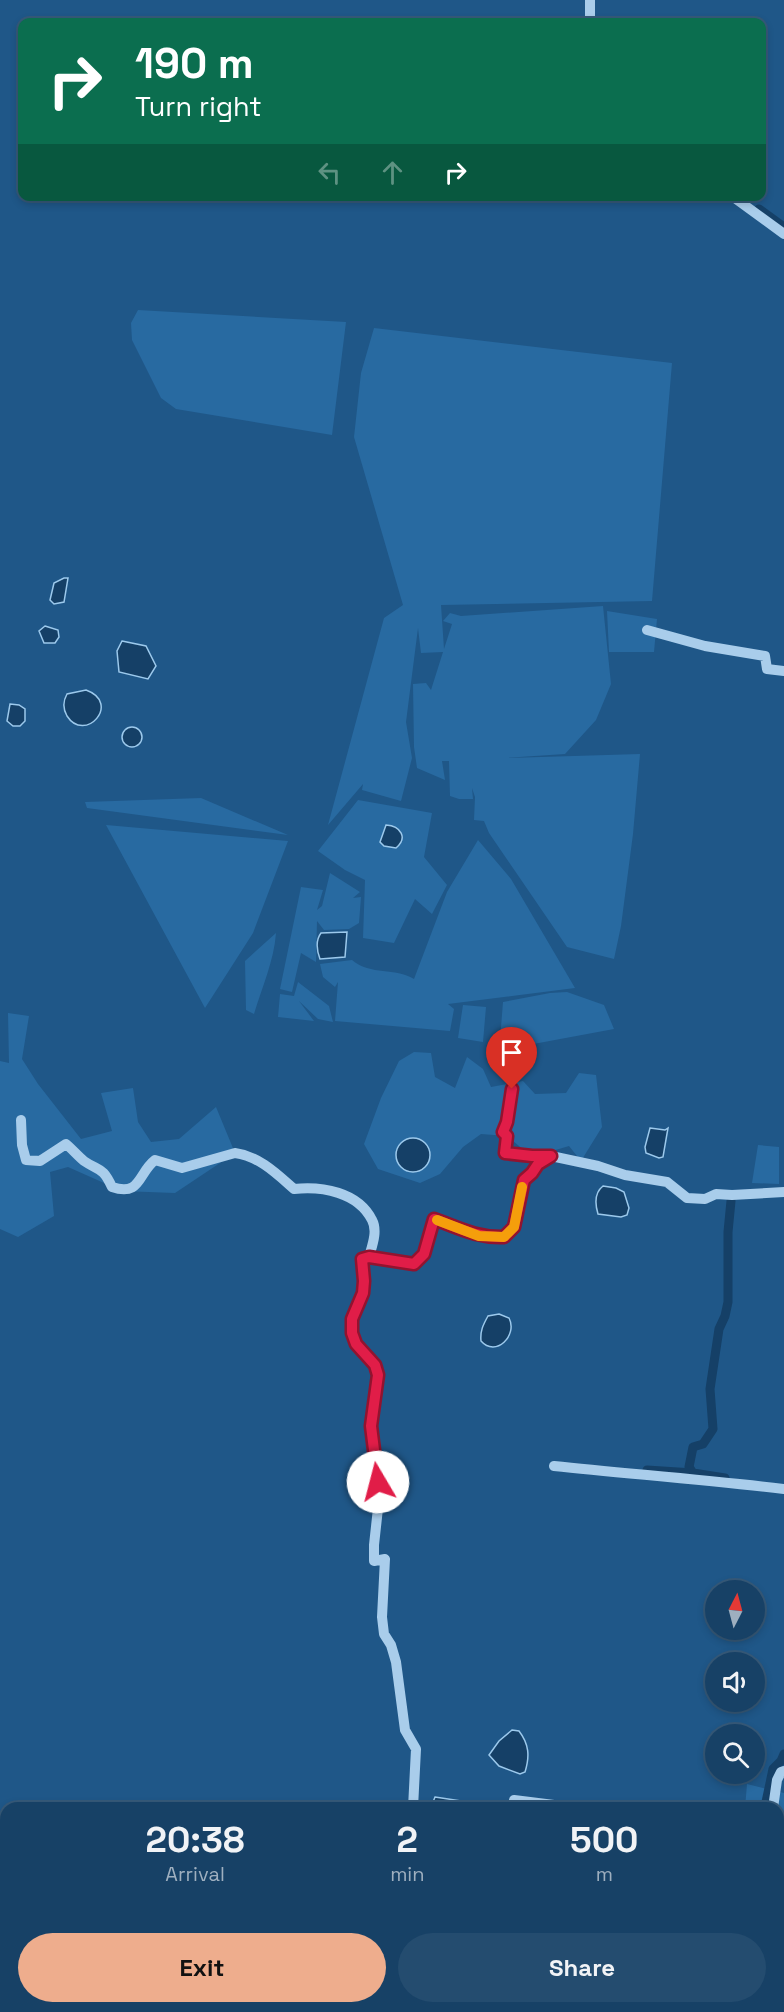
<!DOCTYPE html>
<html lang="en">
<head>
<meta charset="utf-8">
<style>
	:root { --surface:#174166; --page:#244c6f; --text:#f1f3f6; --muted:#9eafbf; --line:#365a7a; --accent:#eead8d }
	body { margin:0; font-family:"Space Grotesk",sans-serif; background:var(--page); color:var(--text); height:100vh; display:flex; flex-direction:column; font-size:22px; white-space:nowrap }
	* { box-sizing:border-box; margin:0 }
	p { font-size:20px; color:var(--muted) }
	.icon { flex:none; width:33px; height:33px; fill:none; stroke:currentColor; stroke-width:2; stroke-linecap:round; stroke-linejoin:round }
	.map { position:relative; flex:1; overflow:hidden }
	.details { position:absolute; left:0px; top:1802px; width:784px; height:212px; display:flex; flex-direction:column; background:var(--surface); border-radius:18px 18px 0 0; box-shadow:0 3px 9px #0003,0 0 0 2px var(--line) }
	.details>* { flex:none }
	.banner { position:absolute; left:18px; top:18px; width:748px; height:183px; border-radius:12px; box-shadow:0 3px 9px #0003,0 0 0 2px var(--line); background:#0b6e4f; color:#fff; overflow:hidden }
	.needle { width:39px; rotate:6deg }
	.controls { position:absolute; left:705px; top:1580px; display:grid; gap:12px }
	.controls a { display:grid; place-items:center; width:60px; height:60px; border-radius:50%; background:var(--surface); box-shadow:0 3px 9px #0003,0 0 0 2px var(--line); font-size:30px }
	.pin { position:absolute; display:grid; place-items:center; width:51px; height:51px; color:#fff; margin:-62px -26px; border-radius:50% 50% 50% 0; rotate:-45deg; box-shadow:0 0 6px #0007 }
	.pin .icon { rotate:45deg }
	.me { position:absolute; width:66px; margin:-33px; rotate:352deg; stroke-linejoin:round; filter:drop-shadow(0 0 4px #0008) }
	.turn { display:flex; align-items:center; gap:21px; height:126px; padding:0 18px; font-size:27px }
	.turn .icon { width:78px; height:78px; stroke-width:2.5 }
	.turn b { display:block; font-size:42px; line-height:51px }
	.lanes { display:flex; align-items:center; height:57px; padding:0 18px; background:#0003; justify-content:center; gap:30px; direction:ltr }
	.lanes .off { opacity:.35 }
	.eta { display:flex; justify-content:space-evenly; align-items:center; height:102px; text-align:center }
	.eta b { font-size:36px; font-weight:600; line-height:42px }
	.primary-button { display:flex; gap:12px; margin-top:auto; padding:12px 18px }
	.primary-button a { flex:1; height:69px; border-radius:36px; background:var(--accent); color:#111; font-size:24px; font-weight:600; line-height:69px; text-align:center }
	.primary-button a+a { background:var(--page); color:var(--text) }
	.map>svg:first-child { display:block }
	.green { fill:#286aa1 }
	.water { fill:#154067; stroke:#9cc9ec; stroke-width:1.5 }
	.lines { fill:none; stroke-linecap:round; stroke-linejoin:round }
	.canal { stroke:#154067; stroke-width:9 }
	.minor { stroke:#a9cdeb; stroke-width:10 }
	.route-casing { stroke:#92132f; stroke-width:15 }
	.route { stroke:#e11d48; stroke-width:10 }
	.slow { stroke:#f59e0b; stroke-width:10 }
</style>
</head>
<body>
<div class="map">
<svg width="784" height="2012" viewBox="0 0 784 2012">
	<rect width="100%" height="100%" fill="#1f5788"/>
	<path class="green" d="M138,310l208,12 -14,113 -156,-26 -15,-11 -29,-58 -1,-17z
		M374,328l298,35 -20,238 -211,4 3,44 8,-25 -9,-3 7,-8 11,3 142,-10 8,78 -15,36 -31,34 -60,4 135,-4 -7,80 -12,92 -7,33 -47,-12 -78,-114 -5,-12 -10,-1 1,-23 -3,-9 1,11h-14l-9,-3 -1,-35h-7l3,19 -28,-12 -3,-21 -1,-63 13,-1 5,7 12,-38 -22,1 -3,-25 -12,94 6,36 -11,43 -39,-11 1,-6 -35,41 56,-207 19,-13 -49,-168 7,-64z
		M607,611l50,8 -3,33h-45z
		M201,798l87,37 -201,-27 -2,-6z
		M358,800l74,13 -8,44 23,28 -15,29 -17,-15 -21,44 -31,-5 2,-58 -20,-10 -27,-19z
		M106,825l182,16 -35,92 -48,75z
		M478,840l33,39 64,109 -127,16 6,5 -4,22 -115,-10 3,-39 -3,5 -12,-10 -3,-13 32,-4c19,16 43,7 62,19l33,-87z
		M330,873l30,19 -7,6 8,-1 -2,26 -10,6 -25,1 -7,-9 -1,41 -15,-9 -9,39 -12,-3 21,-102 22,3 -6,20 5,-4z
		M276,933c-2,28 -14,54 -22,81l-8,-4 -1,-49z
		M298,982l31,24 4,16 -15,-3 -19,-18 15,20 -36,-4 2,-23 14,2z
		M567,992l37,13 10,24 -86,16 -28,-5 3,-38 47,-9z
		M463,1005l23,2 -3,35 -25,-4z
		M8,1013l21,3 -7,43 16,25 43,55 31,-8 -11,-38 32,-5 5,34 13,20 28,-3 37,-32 19,46 -60,40 -53,-2 -54,-24 -18,5 4,44 -36,21 -18,-8v-168l9,2z
		M414,1052l17,1 4,24 20,11 12,-31 16,12 8,18 32,-6 12,13 31,-1 13,-20 17,2 6,52 -21,34 -12,-15 -37,11 -25,-21 -26,-2 -18,13 -23,27 -20,9 -42,-14 -14,-25 17,-46 18,-37z
		M758,1145l21,2v37l-27,-1z
		M747,1784l37,9v136l-6,-4v-117h-33z"/>
	<path class="water" d="M64,578h4l-4,24 -10,2 -4,-4 4,-17z
		M45,626l13,4 1,7 -4,6h-11l-5,-12z
		M122,641l24,5 10,20 -8,13 -29,-7 -2,-21z
		M86,690c36,13 -1,54 -19,26 -4,-7 -4,-15 0,-22z
		M10,704l9,1 6,4v12l-5,5h-7l-6,-5z
		M122 737a10 10 0 1 1 20 0a10 10 0 1 1-20 0Z
		M386,825c15,1 22,13 10,23l-12,-2 -4,-4z
		M347,932l-2,25 -25,2c-3,-8 -5,-18 1,-26z
		M650,1128l15,2 3,-2 -5,29 -4,1 -13,-5 -1,-6z
		M396 1155a17 17 0 1 1 34 0a17 17 0 1 1-34 0Z
		M603,1186l13,2 8,4 5,16 -2,7 -6,2 -23,-3c-3,-10 -4,-21 5,-28z
		M499,1314l10,4c9,17 -13,40 -28,23 -1,-10 2,-16 7,-25z
		M512,1730l7,1c10,13 11,25 6,41l-5,2 -21,-8 -10,-11 10,-14z
		M435,1797l26,4 6,6h-36z"/>
	<g class="lines">
		<path class="canal" d="M759,209l25,18
			M647,1470l46,3
			M725,1478l-32,-5 -4,-6 4,-20 10,-3 10,-15 -3,-40 9,-60 6,-13 3,-14v-70l3,-31
			M766,1802l7,-33 8,-8 3,-7"/>
		<path class="minor" d="M590,0v22
			M732,196l52,38
			M647,630l58,16 60,10 2,13 17,2
			M512,1089l-5,33 -4,10 4,4 -2,17 14,3h29
			M21,1120l1,25 4,15 14,1 26,-17c6,5 12,12 18,17 16,11 18,5 28,26 29,10 26,-14 43,-27l27,8 53,-15c24,3 42,21 59,36 28,-3 64,3 78,31 6,11 0,26 -3,37l-7,2 3,22 -2,12 -11,26 3,25 20,21 3,10 -7,51 8,73 -5,46v16l11,-2 -3,58 2,17 7,11 5,17 9,68 11,19 -3,59
			M369,1257l45,7 10,-10 10,-35 45,17 25,1 10,-10 9,-47 9,-7 6,-9 13,-8 47,10 27,9 42,7 20,16 18,1 11,-5 16,1 52,-3
			M554,1466c77,8 154,14 230,23
			M514,1800l64,8
			M773,1808l4,-28 4,-8 3,-1
			M0,1959l6,1
			M778,1965l6,1
			M456,2012v-5
			M742,2012l1,-5"/>
	</g>
	<g class="lines">
		<defs>
			<path id="route" d="M378,1482l-7,-56 7,-51 -3,-10 -19,-21 -4,-11v-14l11,-26 1,-12 -2,-22 7,-2 45,7 10,-10 10,-35c25,9 43,19 70,18l10,-10 10,-47 8,-7 6,-9 13,-8h-19l-27,-3 2,-17 -4,-4 4,-10 5,-33"/>
		</defs>
		<use href="#route" class="route-casing"/>
		<use href="#route" class="route"/>
		<path class="slow" d="M437,1220l42,16 25,1 10,-10 8,-40"/>
	</g>
</svg>
<div class="controls">
<a><svg class="needle" viewBox="-14 -14 28 28"><path d="M0-13l5 13h-10z" fill="#e53935"/><path d="M0 13l5-13h-10z" fill="#9eafbf"/></svg></a>
<a><svg class="icon" aria-label="sound" viewBox="0 0 24 24"><path d="M4 9h4l5-4v14l-5-4H4zM17 9q2 3 0 6"/></svg></a>
<a><svg class="icon" aria-label="search" viewBox="0 0 24 24"><circle cx="10" cy="10" r="6"/><path d="M15 15l6 6"/></svg></a>
</div>
<div class="pin" style="left:512px;top:1089px;background:#d93025"><svg class="icon" aria-label="arrive" viewBox="0 0 24 24"><path d="M6 21V4h12l-3 4 3 4H6"/></svg></div>
<svg class="me" style="left:378px;top:1482px" viewBox="-20 -20 40 40"><circle r="19" fill="#fff"/><path d="M0-13L10 11 0 6-10 11z" fill="#e11d48"/></svg>
<div class="banner">
<div class="turn"><svg class="icon" aria-label="right" viewBox="0 0 24 24"><path d="M7 20v-9h11M14 6l5 5-5 5"/></svg><div><b>190 m</b>Turn right</div></div>
<div class="lanes"><svg class="icon off" aria-label="left" viewBox="0 0 24 24"><path d="M17 20v-9H6M10 6l-5 5 5 5"/></svg><svg class="icon off" aria-label="ahead" viewBox="0 0 24 24"><path d="M12 20V5M6 11l6-6 6 6"/></svg><svg class="icon" aria-label="right" viewBox="0 0 24 24"><path d="M7 20v-9h11M14 6l5 5-5 5"/></svg></div>
</div>
<section class="details">
<div class="eta">
<div><b>20:38</b><p>Arrival</p></div>
<div><b>2</b><p>min</p></div>
<div><b>500</b><p>m</p></div>
</div>
<div class="primary-button"><a>Exit</a><a>Share</a></div>
</section>
</div>
</body>
</html>
